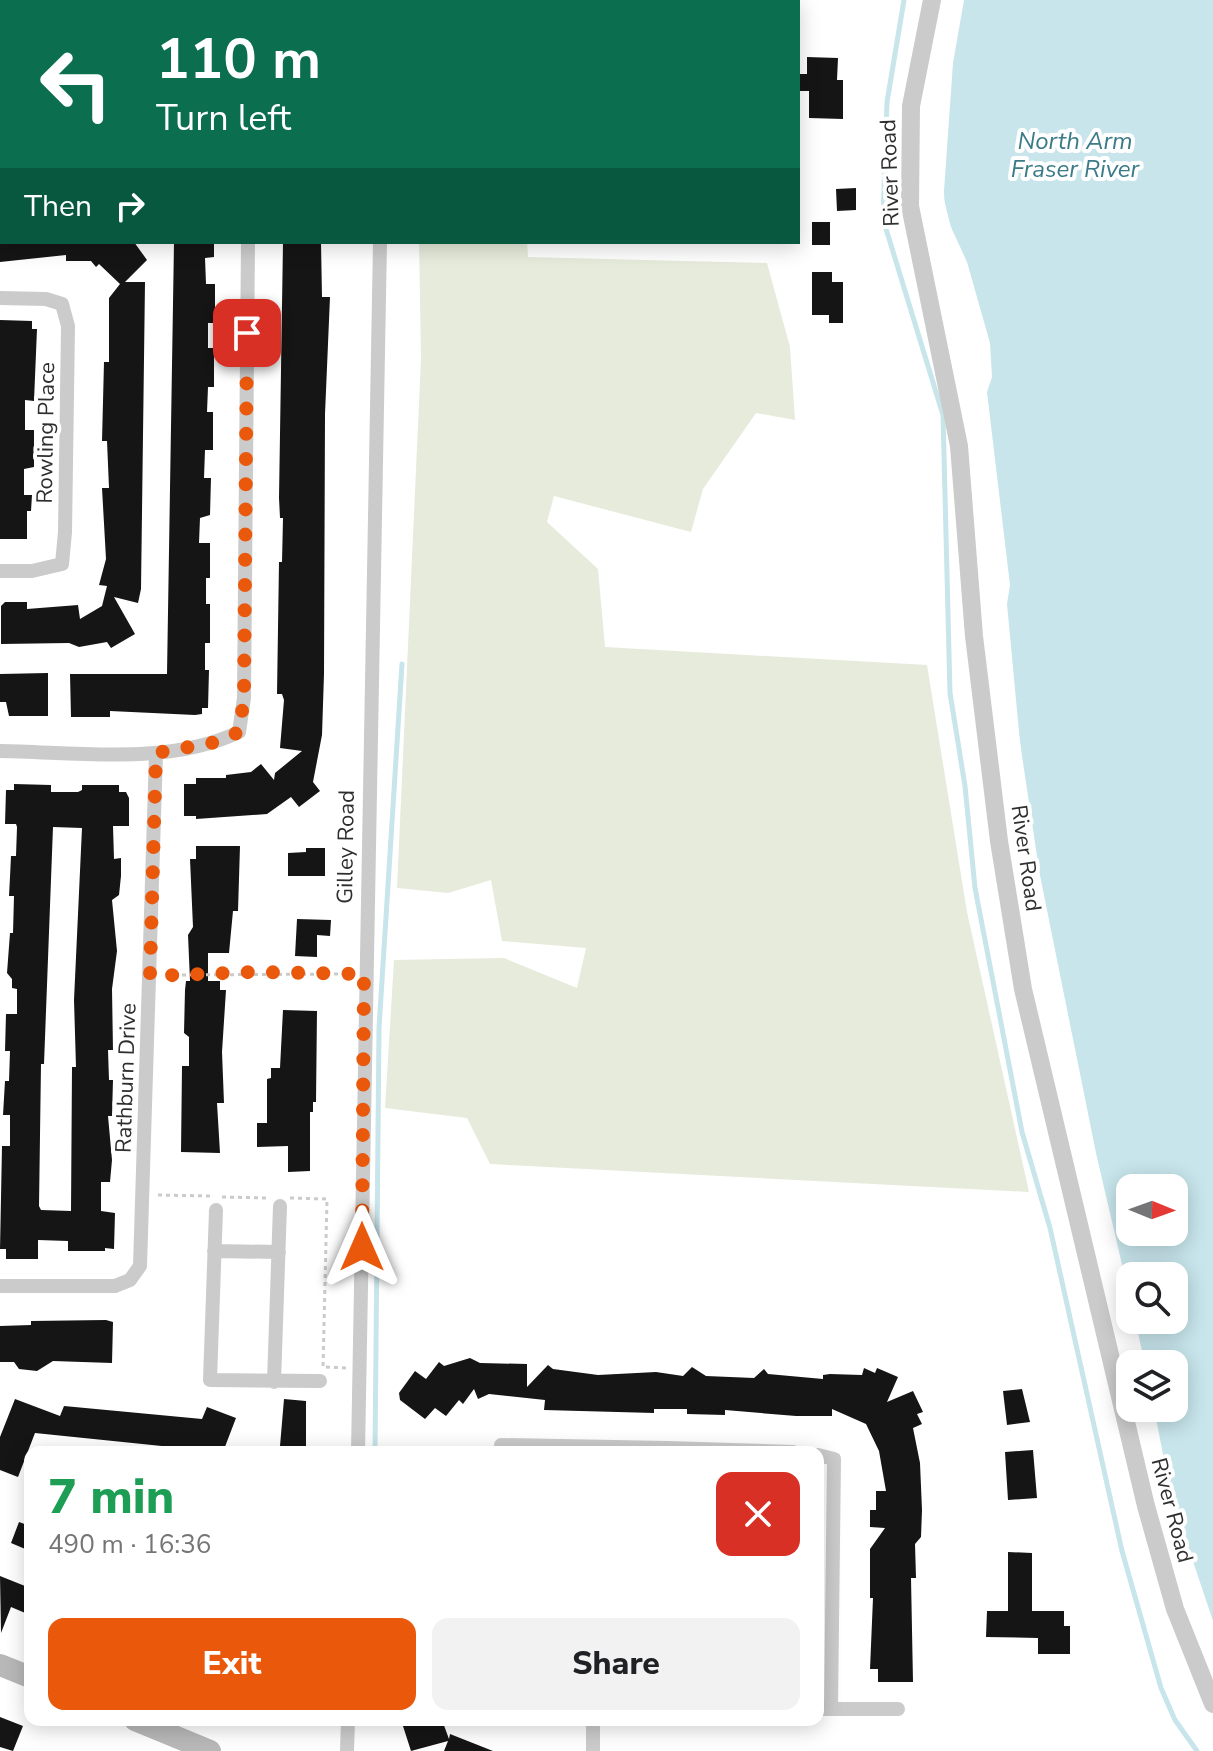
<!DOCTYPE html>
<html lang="en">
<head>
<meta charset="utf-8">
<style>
	:root { --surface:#fff; --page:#f2f2f2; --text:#202124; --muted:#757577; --accent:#ea580c }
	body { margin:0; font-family:"Nunito Sans",sans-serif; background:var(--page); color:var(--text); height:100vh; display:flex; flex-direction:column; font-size:30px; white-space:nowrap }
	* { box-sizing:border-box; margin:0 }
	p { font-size:26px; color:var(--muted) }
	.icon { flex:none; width:44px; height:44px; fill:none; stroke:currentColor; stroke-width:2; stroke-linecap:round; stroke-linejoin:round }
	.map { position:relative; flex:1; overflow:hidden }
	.side { position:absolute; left:24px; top:1446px; width:800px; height:280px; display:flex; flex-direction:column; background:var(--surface); border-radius:16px; box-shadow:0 4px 20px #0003 }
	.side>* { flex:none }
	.top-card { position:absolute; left:0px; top:0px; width:800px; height:244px; box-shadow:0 4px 20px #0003; background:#0b6e4f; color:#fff; overflow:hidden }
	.needle { width:52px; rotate:91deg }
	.fabs { position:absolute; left:1116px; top:1174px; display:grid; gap:16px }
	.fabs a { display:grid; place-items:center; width:72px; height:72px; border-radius:16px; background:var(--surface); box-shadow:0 4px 20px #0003; font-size:40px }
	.pin { position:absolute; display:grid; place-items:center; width:68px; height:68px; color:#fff; margin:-34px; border-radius:16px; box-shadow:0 4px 12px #0006 }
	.me { position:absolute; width:88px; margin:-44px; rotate:0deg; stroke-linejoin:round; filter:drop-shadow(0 0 6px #0008) }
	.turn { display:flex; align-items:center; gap:28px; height:168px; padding:0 24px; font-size:36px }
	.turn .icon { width:104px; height:104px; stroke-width:2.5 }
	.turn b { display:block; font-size:56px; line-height:68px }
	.then { display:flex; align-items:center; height:76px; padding:0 24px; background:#0003; gap:16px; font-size:30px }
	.round { display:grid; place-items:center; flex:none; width:84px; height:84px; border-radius:16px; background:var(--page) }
	.head { display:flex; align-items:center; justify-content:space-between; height:136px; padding:0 24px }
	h1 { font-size:48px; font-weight:800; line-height:60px; color:#1e9e55 }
	.primary-button { display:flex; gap:16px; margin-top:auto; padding:16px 24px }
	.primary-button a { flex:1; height:92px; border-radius:16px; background:var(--accent); color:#fff; font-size:32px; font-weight:800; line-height:92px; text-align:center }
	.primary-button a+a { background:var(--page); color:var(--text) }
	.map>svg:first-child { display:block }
	.green { fill:#e7ebdb }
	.water { fill:#c7e5eb; fill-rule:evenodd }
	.pier { fill:#fff }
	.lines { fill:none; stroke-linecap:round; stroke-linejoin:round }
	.stream { stroke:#c7e5eb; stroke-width:5 }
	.building { fill:#151515; fill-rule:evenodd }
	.path { stroke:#cbcbcb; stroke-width:3; stroke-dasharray:4 4; stroke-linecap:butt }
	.minor { stroke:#cbcbcb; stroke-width:14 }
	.tertiary { stroke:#cbcbcb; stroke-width:18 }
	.secondary { stroke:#b8b8b8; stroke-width:22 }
	.route { stroke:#ea580c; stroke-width:14; stroke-dasharray:0 25.2 }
	.labels { text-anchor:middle; stroke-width:8; stroke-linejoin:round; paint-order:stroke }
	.street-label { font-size:22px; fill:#2e2e2e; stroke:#fff }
	.water-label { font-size:24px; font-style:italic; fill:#3b7b88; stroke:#fff }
</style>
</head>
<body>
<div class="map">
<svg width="1213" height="1751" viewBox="0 0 1213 1751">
	<rect width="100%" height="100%" fill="#fff"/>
	<path class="green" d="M0,0h362v2h-360v8z
		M419,242h108l1,15 239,6 23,84 5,73 -39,-7 -53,76 -12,43 -137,-36 -7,26 51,47 7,78 322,18 40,247 62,280 -539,-28 -23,-46 -82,-10 9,-148 110,-2 73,30 9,-40 -84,-7 -11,-61 -43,13 -51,-5 24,-529z"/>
	<path class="water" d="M957,0h256v1639l-54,-163 -13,-68h28v-44h-36l-71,-307 -49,-328 -51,-438 -32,-127zM1130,1188h44v44h-44zM1130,1276h44v44h-44z"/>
	<path class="pier" d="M953,0h11l-11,63 -9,128 1,23 22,48 23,81 2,34 -5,15 23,193 -3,19 19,202 70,347 34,146v21h5l10,44h-11l-71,-307 -49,-328 -51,-437 -32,-128z
		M1142,1408h12l17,88 42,125v22l-57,-165z"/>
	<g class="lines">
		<path class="stream" d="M904,0l-17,102 -4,117 60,196 7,278 15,93 10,102 47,244 28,96 72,323 39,137 14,32 22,31
			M375,1452l4,-424 23,-364"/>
	</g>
	<path class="building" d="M807,57l31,1 -1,22h6v39l-34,-1v-27h-11l1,-17h8z
		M856,188v22l-19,1 -1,-22z
		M812,222h18v23h-18z
		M0,242h134l13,18 -22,22h20l-4,307 -3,14 -24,-6 21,37 -24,14 -4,-6 -28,5 -10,-4 -68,1v-38l4,-4h22v7l51,-4 2,14 22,-13 5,-20 -8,-1 7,-26 -4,-71h7l-2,-47h-5l2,-79h5v-64l11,-14 -21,-20 -3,3 -5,-6h-25v-6l-66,7z
		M174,242h40v15l-9,1 1,26h9v39h-7v25h6v39h-6l-1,25h6v38h-8l-1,28h7l-1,37 -10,3 -1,25h11v35h-4v26h4v39h-5v27h4l-1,38h-6v6l-7,1 -85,-4v6h-39l-1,-43h97z
		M283,242h38l1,55h8l-5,117 -1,260 -2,61 -9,47 7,9 -21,16 -8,-10 -24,17 -71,5v-3h-12v-32h12v-6h30v-3l25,-3 10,-8 13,16 1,-7 27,-22 -22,-3 4,-48 -2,-6h-5l2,-132h3l1,-44h-3l-1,-20z
		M812,272h20v10h11v41h-14v-8h-17z
		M0,320l32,1v8h5l-3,72 -9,-1v30h9v37l-10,2v26h8l-1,16h-4v28h-27z
		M48,673v43h-39l-3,-14h-6v-28z
		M14,784l37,1v7h27l4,-2v-5h37v7h7l3,6v28h-16l1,33 7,-1v18l-2,19 -7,5 5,51 -5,38 1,61h-5l1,30h4l-1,36h-4l4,44 -2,22h-9v29l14,2 -1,36 -9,-1v3h-37v-10l-30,-1v19h-32v-10h-6l2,-103h8v-31h-7l2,-34h4l1,-30h-5l1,-37h11v-25l-5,-1v-9l-5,-6 3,-40h3l1,-37h-5l1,-19 1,-21h5l1,-29 -1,-3h-11l1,-34h8zM53,827l29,1 -8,172 2,67h-4l-1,144 -30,-1 -2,-4 2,-142h3z
		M196,846h44l-2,65h-5l-4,42h-21v28h12v9h6l-4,62 2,51h-7l3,50 -39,-1 1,-86h7v-29l-5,-4 1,-43 1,-9h4l-2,-46 5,-8 -3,-68h6z
		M306,848h19v28h-37v-23l18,-1z
		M297,919l34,1 -1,16 -13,-1v22l-22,-1z
		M283,1010l34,1 -1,91h-3v10h-3v59l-22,1v-26l-31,1v-24h10v-44l4,-1v-10h9z
		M106,1320l7,2 -1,41 -59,-2 -16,10 -18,-2 -5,-7h-14v-36l31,-1v-4z
		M470,1358l10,5 47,1v23l21,-22 5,4 45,6 58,-3 27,4 9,-9 14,9 48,2 10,-9 4,5 55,5v-4l7,-1 32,1 2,-7 11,5 2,-5 21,9 -11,25 26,-11 10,21 -6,2 5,10 -9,4 7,35 2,47 -1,27 -6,7 1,34h-5l2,104h-35v-13h-8l3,-71h-3v-49l15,-21 -15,-1v-17h6v-19h10l-7,-40 -13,-27 -34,-15v7h-36l-71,-6v5l-38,-1v-5h-33v4l-110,-3 1,-10 -56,-6 -11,5 -4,-10 -11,15 -4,-4 -13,16 -11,-8 -10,11 -25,-19 -1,-7 16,-22 11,8 13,-17 5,4z
		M1022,1389l8,33 -23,3 -4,-34z
		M15,1399l45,17 4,-10 138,13 5,-12 29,11 -13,34h-33l1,-3 -156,-16 -17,44 -18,-7v-33z
		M284,1399l22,2v47l-26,-2z
		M1033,1450l4,48 -29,2 -3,-48z
		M19,1522l11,4v25l-19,-8z
		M1008,1552l24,1v58h32v15h6v28h-32v-16l-52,-1 1,-26h21z
		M0,1576l30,12v27l-19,-8 -10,26z
		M0,1717l23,9 -10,25 -13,-4z
		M411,1720h31l7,19 1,-5 43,17h-49l4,-10 -37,10 -9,-28z"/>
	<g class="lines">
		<path class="path" d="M166,975l188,-1
			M158,1195l53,1
			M222,1197l45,1
			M290,1198l37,1 -4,168 24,1"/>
		<path class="minor" d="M385,2v-2
			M0,114h2
			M0,298l46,1 16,5 6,22 -3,206 -3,32 -30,7h-32
			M0,751c77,1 168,15 239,-19l5,-34 4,-456
			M216,1210l-6,170 110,1
			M214,1251l65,1
			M0,1286h115l15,-6 10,-14 16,-513
			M274,1382l6,-176
			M501,1445l167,3
			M358,1452l22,-1210
			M668,1452v-4l125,4
			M818,1455l16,4 -3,250
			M818,1709h80
			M593,1720v31
			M347,1751l1,-31"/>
		<path class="tertiary" d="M932,0l-21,106 -1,100 49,240 15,190 25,205 24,148 123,517 29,103 38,95"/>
		<path class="secondary" d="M0,1665l30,12
			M135,1720l75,31"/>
	</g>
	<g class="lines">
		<path class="route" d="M247,333l-3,365 -5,34 -22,10 -61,11 -6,223 102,-4 112,2 -2,273"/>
	</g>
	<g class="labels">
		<g class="street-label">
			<text transform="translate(889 173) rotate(-92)" y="8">River Road</text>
			<text transform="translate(45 433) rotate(-89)" y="8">Rowling Place</text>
			<text transform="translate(345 847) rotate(-89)" y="8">Gilley Road</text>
			<text transform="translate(1027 858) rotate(82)" y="8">River Road</text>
			<text transform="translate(125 1078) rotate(-88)" y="8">Rathburn Drive</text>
			<text transform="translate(1173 1510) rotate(75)" y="8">River Road</text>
		</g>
		<g class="water-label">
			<text x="1075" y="149">North Arm<tspan x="1075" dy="28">Fraser River</tspan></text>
		</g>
	</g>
</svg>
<div class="fabs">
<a><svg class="needle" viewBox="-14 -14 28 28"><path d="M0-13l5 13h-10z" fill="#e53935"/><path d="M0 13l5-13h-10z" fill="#757577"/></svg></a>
<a><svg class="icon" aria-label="search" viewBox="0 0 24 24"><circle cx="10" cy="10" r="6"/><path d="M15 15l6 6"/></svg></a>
<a><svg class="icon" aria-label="layers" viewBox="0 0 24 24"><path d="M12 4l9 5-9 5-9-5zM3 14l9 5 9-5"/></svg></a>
</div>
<div class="pin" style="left:247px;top:333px;background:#d93025"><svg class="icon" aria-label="arrive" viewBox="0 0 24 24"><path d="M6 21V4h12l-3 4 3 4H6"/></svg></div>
<svg class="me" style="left:362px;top:1247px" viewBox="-20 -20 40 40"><path d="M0-17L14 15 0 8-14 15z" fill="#ea580c" stroke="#fff" stroke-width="4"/></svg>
<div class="top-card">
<div class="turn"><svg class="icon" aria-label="left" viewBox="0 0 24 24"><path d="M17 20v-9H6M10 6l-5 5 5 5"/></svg><div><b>110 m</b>Turn left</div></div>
<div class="then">Then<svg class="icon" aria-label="right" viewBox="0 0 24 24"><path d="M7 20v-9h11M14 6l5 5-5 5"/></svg></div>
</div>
<section class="side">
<div class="head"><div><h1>7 min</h1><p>490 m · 16:36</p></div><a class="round" style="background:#d93025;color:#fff"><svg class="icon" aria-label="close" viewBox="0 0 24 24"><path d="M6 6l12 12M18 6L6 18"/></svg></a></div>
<div class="primary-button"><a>Exit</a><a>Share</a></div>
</section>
</div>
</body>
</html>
